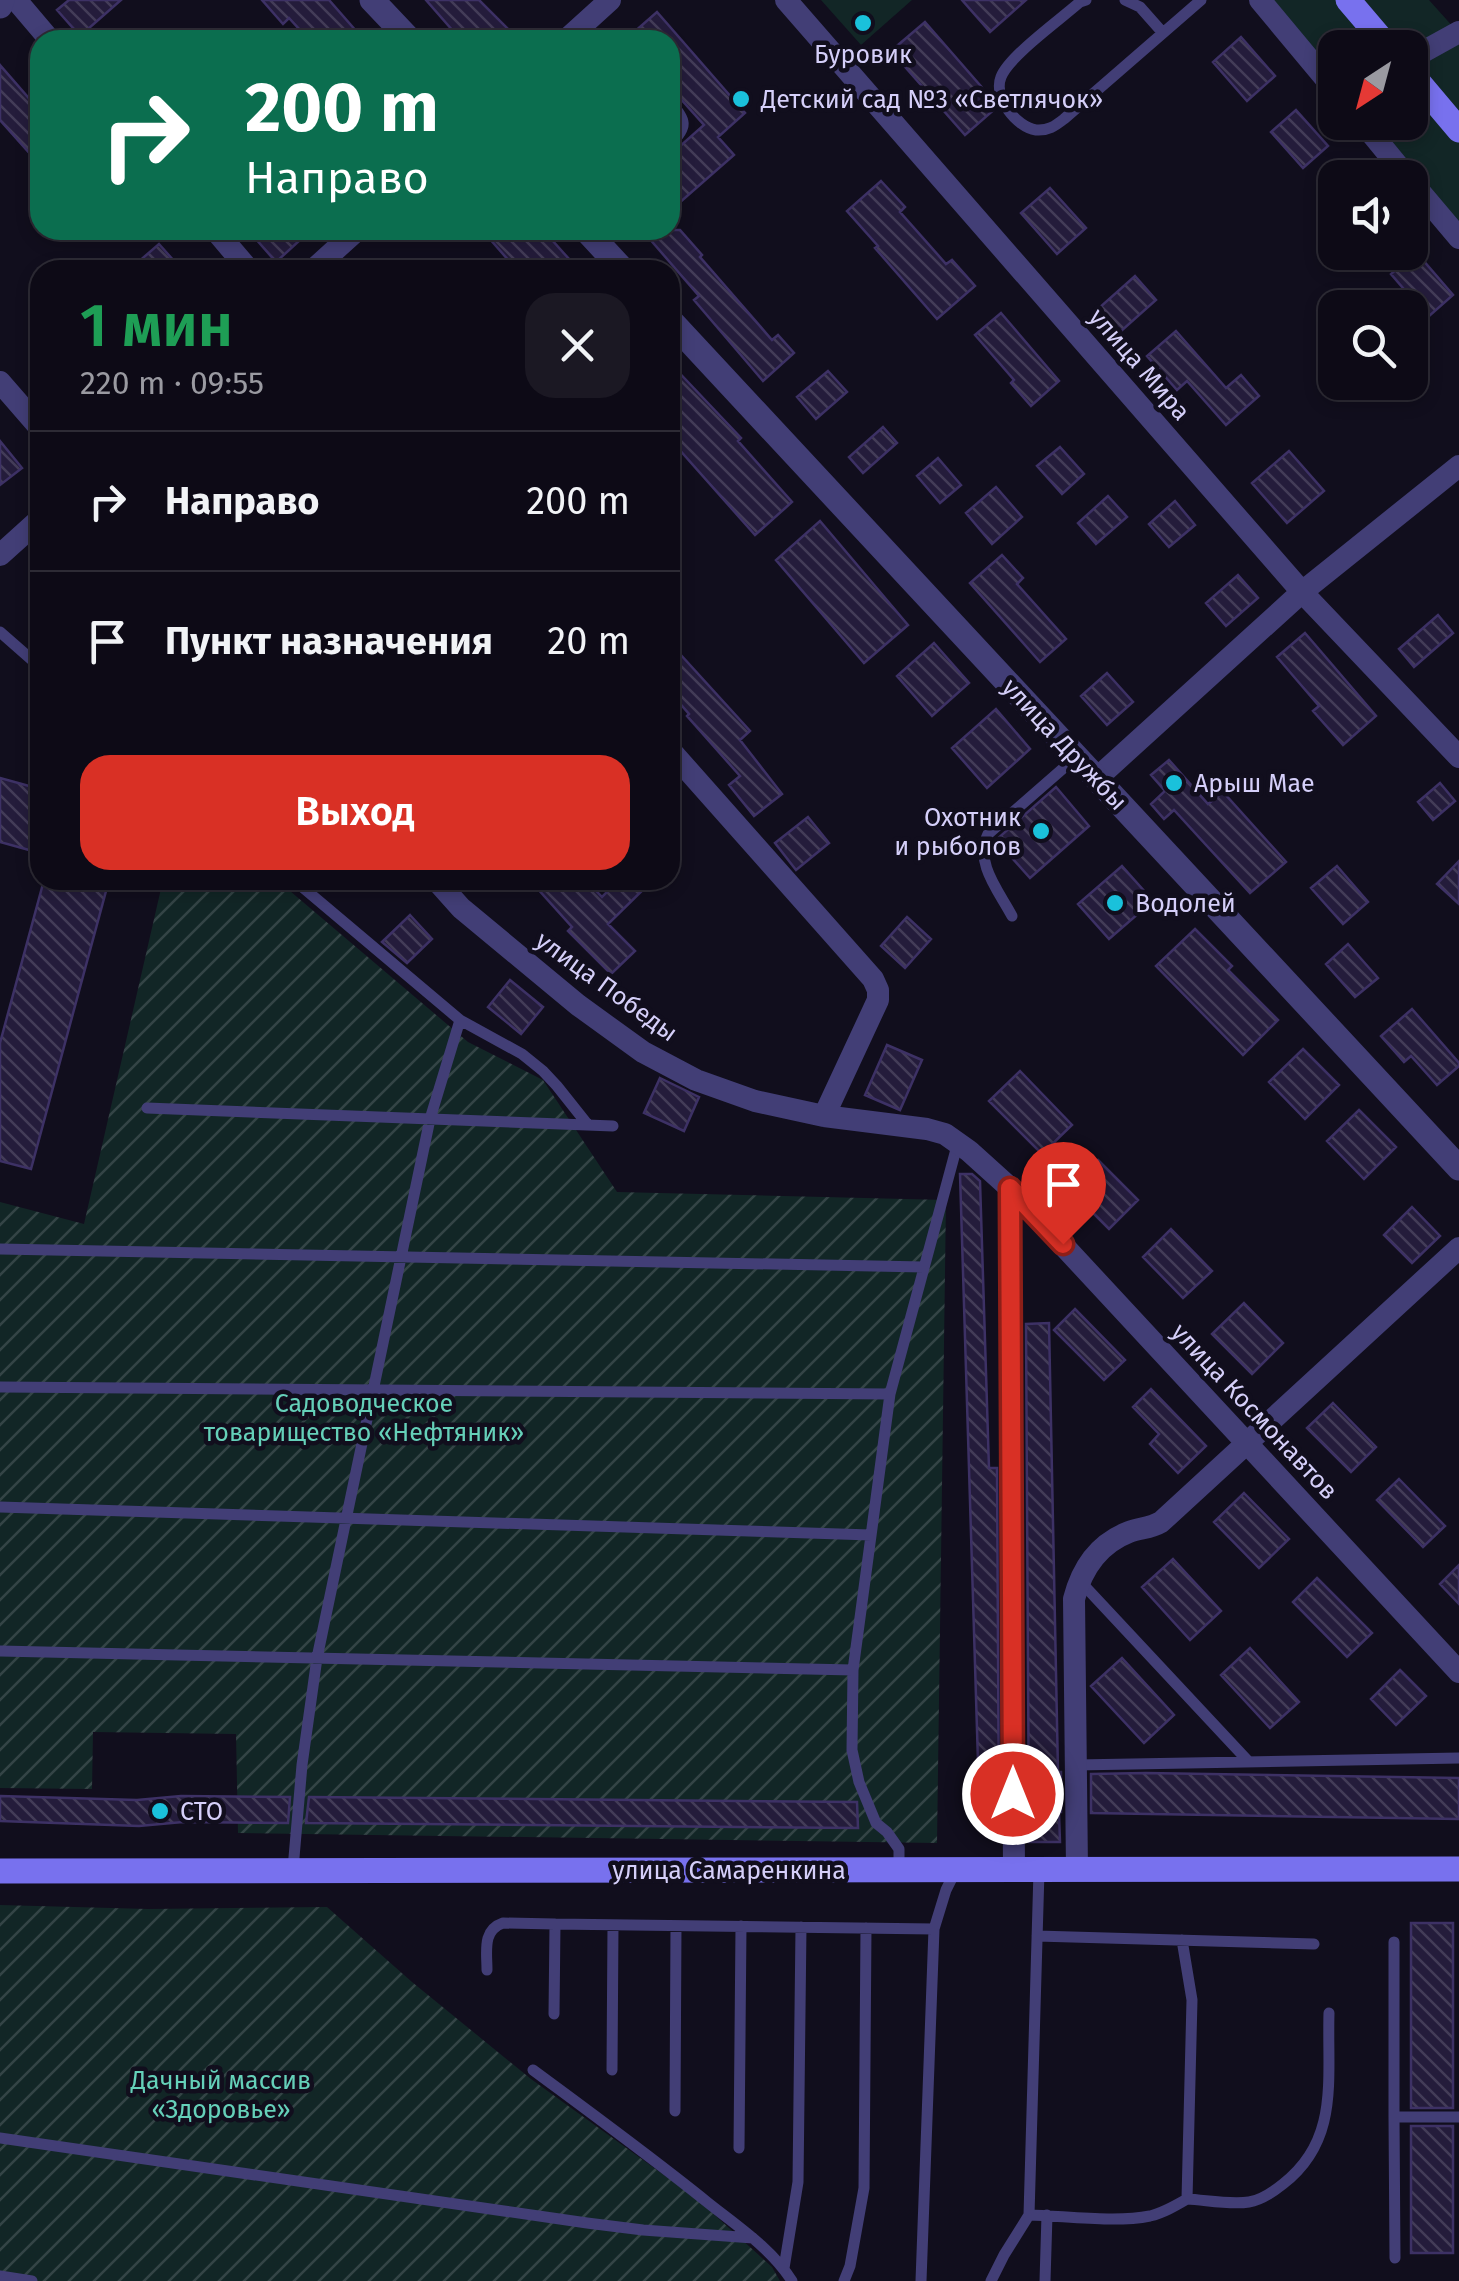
<!DOCTYPE html>
<html lang="ru">
<head>
<meta charset="utf-8">
<style>
	:root { --surface:#0d0a16; --page:#1b1823; --text:#f1f3f6; --muted:#9a9aa1; --line:#2d2b35; --accent:#d93025 }
	body { margin:0; font-family:"Fira Sans",sans-serif; background:var(--page); color:var(--text); height:100vh; display:flex; flex-direction:column; font-size:38px; white-space:nowrap }
	* { box-sizing:border-box; margin:0 }
	p { font-size:32px; color:var(--muted) }
	.icon { flex:none; width:55px; height:55px; fill:none; stroke:currentColor; stroke-width:2; stroke-linecap:round; stroke-linejoin:round }
	.map { position:relative; flex:1; overflow:hidden }
	.panel { position:absolute; left:30px; top:260px; width:650px; height:630px; display:flex; flex-direction:column; background:var(--surface); border-radius:30px; box-shadow:0 5px 15px #0003,0 0 0 2px var(--line) }
	.panel>* { flex:none }
	.banner { position:absolute; left:30px; top:30px; width:650px; height:210px; border-radius:30px; box-shadow:0 5px 15px #0003,0 0 0 2px var(--line); background:#0b6e4f; color:#fff; overflow:hidden }
	.needle { width:65px; rotate:216deg }
	.controls { position:absolute; left:1318px; top:30px; display:grid; gap:20px }
	.controls a { display:grid; place-items:center; width:110px; height:110px; border-radius:20px; background:var(--surface); box-shadow:0 5px 15px #0003,0 0 0 2px var(--line); font-size:50px }
	.pin { position:absolute; display:grid; place-items:center; width:85px; height:85px; color:#fff; margin:-102px -42px; border-radius:50% 50% 50% 0; rotate:-45deg; box-shadow:0 0 10px #0007 }
	.pin .icon { rotate:45deg }
	.me { position:absolute; width:110px; margin:-55px; rotate:0deg; stroke-linejoin:round; filter:drop-shadow(0 0 8px #0008) }
	.turn { display:flex; align-items:center; gap:35px; height:210px; padding:0 50px; font-size:45px }
	.turn .icon { width:130px; height:130px; stroke-width:2.5 }
	.turn b { display:block; font-size:70px; line-height:85px }
	.round { display:grid; place-items:center; flex:none; width:105px; height:105px; border-radius:30px; background:var(--page) }
	.head { display:flex; align-items:center; justify-content:space-between; height:170px; padding:0 50px }
	h1 { font-size:60px; font-weight:600; line-height:75px; color:#1e9e55 }
	.button { display:flex; gap:20px; margin-top:auto; padding:20px 50px }
	.button a { flex:1; height:115px; border-radius:30px; background:var(--accent); color:#fff; font-size:40px; font-weight:600; line-height:115px; text-align:center }
	ul { padding:0; list-style:none }
	li { display:flex; align-items:center; gap:30px; height:140px; padding:0 50px; border-top:2px solid var(--line) }
	li div { flex:1 }
	li b { display:block; font-size:38px }
	li em { font-style:normal }
	.map>svg:first-child { display:block }
	.grass { fill:#122626 }
	.garden { fill:url(#garden-furrows) }
	.building { fill:url(#building-back-hatch); stroke:#3d3165; stroke-width:2.5 }
	.lines { fill:none; stroke-linecap:round; stroke-linejoin:round }
	.service { stroke:#423e76; stroke-width:11 }
	.minor { stroke:#423e76; stroke-width:22 }
	.tertiary { stroke:#423e76; stroke-width:25 }
	.secondary { stroke:#7871ee; stroke-width:25 }
	.route-casing { stroke:#8d1f18; stroke-width:25 }
	.route { stroke:#d93025; stroke-width:18 }
	.poi-dot { fill:#1ac1db; stroke:#110e1d; stroke-width:4 }
	.labels { text-anchor:middle; stroke-width:9; stroke-linejoin:round; paint-order:stroke }
	.poi-label { font-size:25px; fill:#d5cff9; stroke:#110e1d; text-anchor:start }
	.street-label { font-size:25px; fill:#d5cff9; stroke:#110e1d }
	.park-label { font-size:25px; fill:#65d0b9; stroke:#110e1d }
</style>
</head>
<body>
<div class="map">
<svg width="1459" height="2281" viewBox="0 0 1459 2281">
	<defs>
		<pattern id="garden-furrows" width="10" height="10" patternUnits="userSpaceOnUse" patternTransform="scale(2.5)"><rect width="10" height="10" fill="#122626"/><path d="M-1 1l2-2M0 10L10 0M9 11l2-2" fill="none" stroke="#344446"/></pattern>
		<pattern id="building-back-hatch" width="6" height="6" patternUnits="userSpaceOnUse" patternTransform="scale(2.5)"><rect width="6" height="6" fill="#241c3b"/><path d="M-1 5l2 2M0 0l6 6M5-1l2 2" fill="none" stroke="#433c58"/></pattern>
	</defs>
	<rect width="100%" height="100%" fill="#110e1d"/>
	<path class="grass" d="M821,0h91l-51,45z
		M1264,0h79l40,47 -48,1v36z
		M1353,0h76l26,29 -45,19 -17,-1z
		M1459,38v84l-47,-59z
		M1410,79l49,58v95l-92,-109 43,-1z"/>
	<path class="garden" d="M163,880h114l191,162 75,38 74,112 329,8 -9,643 -699,-10 -2,-99 -143,-2 -1,57 -92,-1v-586l84,22z
		M0,1905l148,4 179,-2 85,75 119,97 166,120 75,68 8,14h-780z"/>
	<path class="building" d="M69,0h52l-41,36 -23,-26z
		M262,0h67l35,40h-55l-20,-22 -6,6z
		M426,0h53l40,40h-58z
		M962,0h64l-36,32z
		M657,12l88,101 -27,24 16,18 -64,56v-56l34,-30 -34,-38v-47h-45z
		M925,22l67,77 4,9 -31,27 -74,-84z
		M1241,37l34,39 -28,25 -34,-39z
		M0,65l40,46v54l-40,-45z
		M1296,110l32,36 -25,22 -32,-36z
		M881,181l24,26 -5,5 46,52 6,-4 23,26 -38,33 -62,-71 3,-2 -31,-35z
		M1050,188l36,40 -29,26 -36,-41z
		M248,230h63l-35,32z
		M482,230h61l26,29 -12,11h-40z
		M642,230h38l22,25 -2,2 72,83 6,-5 16,18 -31,28 -69,-81 5,-4z
		M159,244l23,26h-53z
		M1416,252l37,43 -25,22 -37,-43z
		M1135,276l21,24 -36,32 -21,-24z
		M1001,313l58,68 -28,25 -20,-23 3,-3 -39,-45z
		M1176,331l50,57 15,-13 18,21 -33,29 -39,-44 -10,9 -30,-34z
		M670,363l71,75 -3,3 54,61 -37,33 -85,-96z
		M828,371l19,21 -31,27 -19,-22z
		M883,427l14,16 -34,30 -14,-16z
		M0,441l22,27 -22,17z
		M1060,447l24,27 -22,20 -25,-28z
		M1289,451l35,40 -37,32 -35,-40z
		M938,458l23,27 -21,18 -23,-27z
		M996,487l26,30 -30,27 -26,-31z
		M1108,496l19,21 -31,27 -18,-21z
		M1175,501l20,24 -26,22 -20,-23z
		M820,521l88,104 -44,38 -88,-103z
		M1002,555l21,23 -6,6 49,55 -26,23 -70,-79z
		M1238,575l20,23 -32,28 -20,-23z
		M1438,615l15,18 -39,34 -15,-18z
		M1305,633l71,83 -33,29 -30,-34 6,-5 -42,-49z
		M934,643l35,40 -37,33 -35,-40z
		M680,654l70,77 -10,9 42,54 -28,22 -25,-31 11,-9 -53,-60 2,-2 -19,-22v-30z
		M1107,673l26,29 -26,23 -26,-29z
		M996,709l34,40 -43,39 -35,-40z
		M1169,760l39,44 15,-12 63,70 -36,31 -76,-83 -10,9 -13,-15 14,-13 -14,-16z
		M0,778l40,11v64l-40,-11z
		M1440,783l15,18 -22,19 -15,-18z
		M1056,787l33,39 -59,52 -34,-38z
		M808,817l21,26 -33,27 -21,-27z
		M1459,861v43l-22,-20z
		M1122,866l31,35 -44,38 -31,-35z
		M1337,866l31,36 -25,22 -32,-36z
		M44,880h65l-78,289 -31,-8v-118z
		M546,880h40l16,17 17,-17h34l-45,44 27,27 -24,23 -43,-43 4,-4 -35,-39z
		M410,915l22,24 -25,24 -25,-21z
		M907,917l24,22 -26,29 -24,-22z
		M1195,929l37,37 -4,4 50,50 -35,35 -87,-89z
		M1348,944l30,34 -23,19 -29,-33z
		M510,980l33,27 -22,27 -33,-27z
		M1412,1009l47,54v3l-22,19 -26,-29 -7,6 -23,-26z
		M887,1045l35,15 -22,50 -35,-15z
		M1303,1049l36,36 -34,34 -36,-37z
		M1020,1071l52,54 -30,29 -53,-53z
		M660,1078l39,19 -15,34 -40,-18z
		M1359,1110l37,37 -32,32 -37,-38z
		M1098,1160l40,40 -29,29 -40,-40z
		M960,1174h12l8,7 9,287h8l2,359 -19,1z
		M1412,1207l28,29 -28,27 -28,-28z
		M1171,1229l41,42 -29,27 -40,-41z
		M1244,1303l39,40 -31,31 -40,-40z
		M1075,1309l50,51 -21,20 -50,-50z
		M1049,1323l9,449h3v40h-2l1,30h-31l-3,-518z
		M1151,1389l55,57 -28,27 -28,-29 9,-10 -26,-27z
		M1333,1403l43,44 -25,25 -44,-44z
		M1399,1479l46,47 -22,21 -46,-47z
		M1244,1493l45,46 -30,29 -45,-46z
		M1173,1559l48,52 -31,29 -48,-53z
		M1459,1565v39l-19,-20z
		M1317,1578l55,55 -25,24 -54,-55z
		M1250,1648l49,54 -29,26 -49,-53z
		M1122,1658l52,57 -30,28 -53,-57z
		M1400,1670l26,26 -30,29 -25,-26z
		M1146,1773l313,5v41l-368,-6v-39z
		M0,1796l137,4 44,-4 109,1 -2,26 -105,-1 -44,4 -139,-5z
		M309,1797l548,5 1,26 -552,-5z
		M1411,1923h42v185h-42z
		M1411,2126h42v127h-42z"/>
	<g class="lines">
		<path class="service" d="M1086,0l-6,2c-19,17 -71,54 -79,75 -8,20 15,50 35,53 12,1 19,-4 28,-11l137,-119
			M1125,0l15,7 23,26
			M670,102c16,17 19,25 0,42
			M0,632l40,35
			M294,880l166,140 62,34 21,17 14,15 31,39
			M1012,916c-13,-25 -38,-53 -24,-82l87,-76
			M147,1108l466,18
			M0,1249l924,18
			M0,1387l890,7 68,-252
			M890,1394l-37,276 -1,80 7,32 17,41 11,9 12,17v19
			M0,1507l871,28
			M1079,1580l170,182
			M0,1651l853,19
			M1076,1765l383,-7
			M293,1869l9,-104 15,-107 113,-539 30,-99
			M1039,1871l-10,344c37,1 86,8 121,1 13,-3 25,-10 37,-17l5,-199 -10,-60
			M1037,1936l277,8
			M1394,1942v175
			M487,1970c0,-18 -5,-40 16,-47l52,1
			M554,2014l1,-90 379,5
			M533,2070c58,43 117,86 174,132 30,24 64,46 85,79
			M612,2070l1,-145
			M675,2111l1,-185
			M0,2138l587,85 56,7 110,8
			M739,2148l2,-222
			M1187,2199c19,1 43,6 62,3 12,-2 24,-10 34,-18 57,-44 44,-105 46,-171
			M1395,2258l-1,-141h65
			M784,2268l14,-86 3,-255
			M0,2276l32,5
			M844,2281l6,-15 14,-78 2,-260
			M921,2281l13,-352 12,-39 10,-20
			M991,2281l13,-26 25,-40
			M1045,2281l2,-66"/>
		<path class="minor" d="M16,0l34,40
			M786,0l516,592 157,165
			M1260,0l75,90
			M566,40l44,-40
			M1410,59l49,-27
			M1362,122l46,56
			M1410,180l49,58
			M215,230l34,40
			M313,270l44,-40
			M0,382l40,46
			M0,555l40,-36
			M670,750l203,229 5,11v10l-54,116
			M1096,779l206,-187 157,-126
			M436,880l25,28 117,97 65,47 53,28 59,21 69,15 103,13 18,5 24,17 41,37 4,682
			M1010,1188l449,484
			M1077,1870l-3,-271c8,-31 24,-55 55,-67 11,-4 22,-4 32,-10l298,-274"/>
		<path class="tertiary" d="M372,0l38,40
			M0,6l2,-6
			M586,230l37,40
			M670,320l789,848"/>
		<path class="secondary" d="M1348,0l41,48
			M1410,72l49,58
			M0,1871l1459,-2"/>
	</g>
	<g class="lines">
		<defs>
			<path id="route" d="M1013,1794l-3,-606 53,56"/>
		</defs>
		<use href="#route" class="route-casing"/>
		<use href="#route" class="route"/>
	</g>
	<g class="poi-dot">
		<circle cx="863" cy="23" r="10"/>
		<circle cx="741" cy="99" r="10"/>
		<circle cx="1174" cy="783" r="10"/>
		<circle cx="1041" cy="831" r="10"/>
		<circle cx="1115" cy="903" r="10"/>
		<circle cx="160" cy="1811" r="10"/>
	</g>
	<g class="labels">
		<g class="poi-label">
			<text x="863" y="63" text-anchor="middle">Буровик</text>
			<text x="761" y="108">Детский сад №3 «Светлячок»</text>
			<text x="1194" y="792">Арыш Мае</text>
			<text x="1021" y="826" text-anchor="end">Охотник<tspan x="1021" dy="29">и рыболов</tspan></text>
			<text x="1135" y="912">Водолей</text>
			<text x="180" y="1820">СТО</text>
		</g>
		<g class="street-label">
			<text transform="translate(1140 364) rotate(49)" y="9">улица Мира</text>
			<text transform="translate(1065 744) rotate(47)" y="9">улица Дружбы</text>
			<text transform="translate(607 986) rotate(36)" y="9">улица Победы</text>
			<text transform="translate(1255 1411) rotate(47)" y="9">улица Космонавтов</text>
			<text x="729" y="1879">улица Самаренкина</text>
		</g>
		<g class="park-label">
			<text x="364" y="1412">Садоводческое<tspan x="364" dy="29">товарищество «Нефтяник»</tspan></text>
			<text x="221" y="2089">Дачный массив<tspan x="221" dy="29">«Здоровье»</tspan></text>
		</g>
	</g>
</svg>
<div class="controls">
<a><svg class="needle" viewBox="-14 -14 28 28"><path d="M0-13l5 13h-10z" fill="#e53935"/><path d="M0 13l5-13h-10z" fill="#9a9aa1"/></svg></a>
<a><svg class="icon" aria-label="sound" viewBox="0 0 24 24"><path d="M4 9h4l5-4v14l-5-4H4zM17 9q2 3 0 6"/></svg></a>
<a><svg class="icon" aria-label="search" viewBox="0 0 24 24"><circle cx="10" cy="10" r="6"/><path d="M15 15l6 6"/></svg></a>
</div>
<div class="pin" style="left:1063px;top:1244px;background:#d93025"><svg class="icon" aria-label="arrive" viewBox="0 0 24 24"><path d="M6 21V4h12l-3 4 3 4H6"/></svg></div>
<svg class="me" style="left:1013px;top:1794px" viewBox="-20 -20 40 40"><circle r="17" fill="#d93025" stroke="#fff" stroke-width="3"/><path d="M0-11L8 9 0 5-8 9z" fill="#fff"/></svg>
<div class="banner">
<div class="turn"><svg class="icon" aria-label="right" viewBox="0 0 24 24"><path d="M7 20v-9h11M14 6l5 5-5 5"/></svg><div><b>200 m</b>Направо</div></div>
</div>
<section class="panel">
<div class="head"><div><h1>1 мин</h1><p>220 m · 09:55</p></div><a class="round"><svg class="icon" aria-label="close" viewBox="0 0 24 24"><path d="M6 6l12 12M18 6L6 18"/></svg></a></div>
<ul>
<li><svg class="icon" aria-label="right" viewBox="0 0 24 24"><path d="M7 20v-9h11M14 6l5 5-5 5"/></svg><div><b>Направо</b></div><em>200 m</em></li>
<li><svg class="icon" aria-label="arrive" viewBox="0 0 24 24"><path d="M6 21V4h12l-3 4 3 4H6"/></svg><div><b>Пункт назначения</b></div><em>20 m</em></li>
</ul>
<div class="button"><a>Выход</a></div>
</section>
</div>
</body>
</html>
